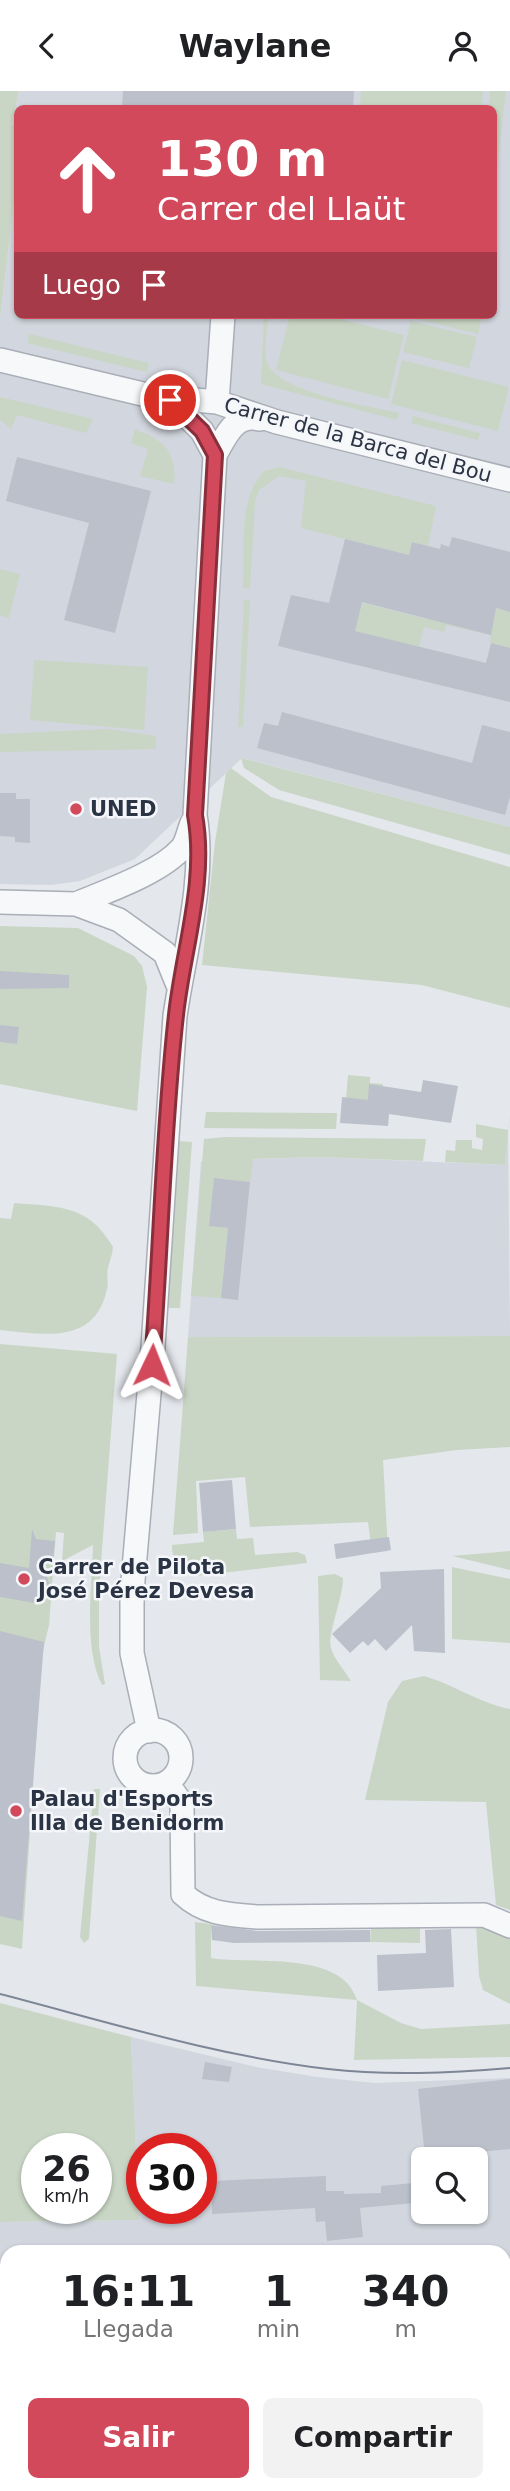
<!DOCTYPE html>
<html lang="es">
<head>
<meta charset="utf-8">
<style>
	:root { --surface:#fff; --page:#f2f2f2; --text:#202124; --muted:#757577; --accent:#d1495b }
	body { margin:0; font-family:"DejaVu Sans",sans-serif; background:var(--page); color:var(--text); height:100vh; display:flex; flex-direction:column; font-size:26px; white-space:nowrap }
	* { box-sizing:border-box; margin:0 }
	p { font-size:23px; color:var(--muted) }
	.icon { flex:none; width:38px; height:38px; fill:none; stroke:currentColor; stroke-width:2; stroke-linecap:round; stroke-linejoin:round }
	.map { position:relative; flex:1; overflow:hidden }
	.drawer { position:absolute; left:0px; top:2154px; width:511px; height:247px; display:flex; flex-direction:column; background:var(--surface); border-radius:21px 21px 0 0; box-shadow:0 2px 5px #0004 }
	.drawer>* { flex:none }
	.guide { position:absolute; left:14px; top:14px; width:483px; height:214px; border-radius:10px; box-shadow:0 2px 5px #0004; background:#d1495b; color:#fff; overflow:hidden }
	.buttons { position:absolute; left:411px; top:2056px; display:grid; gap:14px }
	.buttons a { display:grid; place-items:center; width:77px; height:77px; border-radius:10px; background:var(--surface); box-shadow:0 2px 5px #0004; font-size:35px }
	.speed { position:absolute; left:21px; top:2042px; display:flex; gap:14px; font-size:35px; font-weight:700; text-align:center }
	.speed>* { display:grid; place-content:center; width:91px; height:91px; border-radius:50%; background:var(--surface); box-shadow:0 2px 5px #0004; line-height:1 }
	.speed small { font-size:18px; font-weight:400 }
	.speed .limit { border:10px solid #d22; background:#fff; color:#111 }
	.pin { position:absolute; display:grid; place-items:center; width:60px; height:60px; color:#fff; margin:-30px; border:4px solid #fff; border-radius:50%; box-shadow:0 2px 7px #0007 }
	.me { position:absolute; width:77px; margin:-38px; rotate:2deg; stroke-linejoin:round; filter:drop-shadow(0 0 5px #0008) }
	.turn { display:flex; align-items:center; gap:24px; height:147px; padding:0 28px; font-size:32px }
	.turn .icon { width:91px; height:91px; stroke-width:2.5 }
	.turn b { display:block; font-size:49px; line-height:60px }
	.then { display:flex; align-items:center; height:66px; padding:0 28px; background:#0003; gap:14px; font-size:26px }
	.eta { display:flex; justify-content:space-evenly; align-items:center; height:119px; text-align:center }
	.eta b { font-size:42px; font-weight:700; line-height:49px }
	.cta { display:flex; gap:14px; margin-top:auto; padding:14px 28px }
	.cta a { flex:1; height:80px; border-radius:10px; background:var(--accent); color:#fff; font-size:28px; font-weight:700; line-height:80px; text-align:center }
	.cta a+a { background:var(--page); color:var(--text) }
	header { display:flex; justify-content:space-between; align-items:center; height:91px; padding:0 28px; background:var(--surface); font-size:32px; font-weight:700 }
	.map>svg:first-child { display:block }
	.built { fill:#d2d6de; fill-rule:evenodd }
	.green { fill:#c9d6c5; fill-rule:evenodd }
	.building { fill:#bbc0ca }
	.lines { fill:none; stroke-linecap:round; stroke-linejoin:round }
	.street-casing { stroke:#a9aeb7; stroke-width:26 }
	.street { stroke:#f7f8fa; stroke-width:23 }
	.tram { stroke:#7d8696; stroke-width:2 }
	.route-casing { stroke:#882f3b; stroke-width:18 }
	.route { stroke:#d1495b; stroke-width:12 }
	.poi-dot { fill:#d1495b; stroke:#f4f6f9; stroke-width:2.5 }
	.labels { text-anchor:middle; stroke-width:5; stroke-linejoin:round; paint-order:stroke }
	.street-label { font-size:21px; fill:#2b3445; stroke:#f4f6f9 }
	.poi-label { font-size:21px; font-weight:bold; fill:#2b3445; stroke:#f4f6f9; text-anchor:start }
</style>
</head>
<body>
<header><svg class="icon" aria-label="back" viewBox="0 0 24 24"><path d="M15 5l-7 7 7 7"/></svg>Waylane<svg class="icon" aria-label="person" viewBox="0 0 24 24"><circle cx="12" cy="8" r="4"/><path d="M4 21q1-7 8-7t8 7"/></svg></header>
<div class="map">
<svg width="510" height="2400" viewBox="0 0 510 2400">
	<rect width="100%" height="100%" fill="#e4e7ec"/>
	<path class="built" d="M19,0h491v736l-268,-69 -107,101 -55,22 -29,4 -51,-1v-566l17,-140 1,137h476v-206h-476l-1,17h-5z
		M508,1040l2,205 -322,1 13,-176 117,-4 187,8z
		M131,1946l125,30 61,10 58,6 135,-5v258l-6,1v-85h-497v143h-7v-173l139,-2zM142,2058h59v60h-59zM424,2068h52v53h-52z"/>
	<path class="green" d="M0,0h19l-7,34 5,1v52l-17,140z
		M361,0h122l-1,17h-122z
		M490,0h16l-12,103v-85l-5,-1z
		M264,224h4c0,14 -4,31 -2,44 5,33 104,47 133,54l-2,7 -136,-36z
		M290,224h34l80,20 -16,64 -112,-29z
		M412,224h70l-4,19 -66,-16z
		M411,230l66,16 -8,31 -66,-16z
		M29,243l120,29 -2,9 -120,-29z
		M402,269l107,27 -11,44 -107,-27z
		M0,306l93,22 -7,14 -69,-18 -6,14 -11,-9z
		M413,325l67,17 -2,7 -67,-17z
		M135,338c29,11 42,23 39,55l-34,-8 8,-27 -17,-6z
		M279,376l157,39 -8,40 -15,-4 -4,13 -108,-27 5,-47 -27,-5 -20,14 -4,12 -5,87 -7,-1c2,-37 -6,-89 21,-117z
		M0,478l20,5 -11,44 -9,-3z
		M440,503l70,18v36l-20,-5 1,-8 -45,-10 -2,7 -20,-5 -5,20 -64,-16 -23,-36 94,24z
		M244,509h6l-7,127h-5z
		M34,569l114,7 -4,63 -114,-10z
		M109,638l47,7v13l-156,3v-18z
		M241,667l269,69v28l-231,-65 -35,-22z
		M231,677l40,29 239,70v141l-88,-23 -220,-20 13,-123 11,-69z
		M0,835l78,2 56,28 8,10 5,21 -10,124 -137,-27z
		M348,984l22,2v6l13,1 -2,20 -35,-5z
		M206,1021l121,1h10l-1,16 -132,-1z
		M510,1021l-5,53 -60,-3 1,-12 9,1 1,-11h16v8l10,2 1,-11 -7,-2v-13l32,6z
		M226,1046l200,2 -3,22 -105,-4 -65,2 -3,23 -36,-4 -4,48 18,2 -7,70 -30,-2 13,-157z
		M179,1050l13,1 -12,166h-11l-5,-8z
		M14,1112c45,4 74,1 99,44 -1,9 -3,13 -5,21 -2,7 1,15 -1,21 -12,57 -64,45 -107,41v-112l11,1z
		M510,1245v111l-53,3 -74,10 5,91 -16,2 -4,-31 -118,5 -5,-50 -49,4 2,52 -25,2 15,-198z
		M0,1253l117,10 -18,235v58l6,37 -3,1c-19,-38 -10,-99 -9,-140l-31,16 2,-28 -8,-1 -7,93 -7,30 -20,294 -22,-5z
		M236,1438l1,10 16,-1 2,17 42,-3 8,3 2,8 -112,13c-15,-6 -23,-14 -23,-31l32,-3 -1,-10z
		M510,1460v19l-58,-14z
		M452,1476l58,12v64l-58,-4z
		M335,1483l8,4c0,20 -16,57 -12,70 3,11 14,23 20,33l-31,-1 -2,-104z
		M424,1585c31,9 55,27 86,33v201l-14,-5 -10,-103 -121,-2 23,-98 14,-21z
		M94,1698h6l-11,150 -5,4 -4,-6z
		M195,1831l16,2v34c40,7 130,-9 146,42l44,23 20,6 89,-5v33l-156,3 3,-60 -161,-14z
		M420,1833v19l-50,-1 1,-17z
		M476,1833l13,1 21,12v67l-27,-14 -4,-14z
		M0,1912l131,34 8,183 -139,2zM37,2058h59v60h-59z
		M510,2245v78l-6,1v-78z
		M7,2304v71l-7,-2v-68z
		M510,2336v64h-510v-9l7,-1v4h497v-57z"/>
	<path class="building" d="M123,0h231l-1,18 -231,-3z
		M17,366l134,34 -36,142 -51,-13 25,-97 -83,-22z
		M452,446l58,15v60l-14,-4 -5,27 -129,-33 -7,29 131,32 5,-20 19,5v54l-232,-56 13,-51 38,8 16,-64 64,16 3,-13 28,7 1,-5 8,3z
		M282,621l190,51 10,-38 28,7v65l-5,18 -248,-67 7,-25 14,3z
		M0,702h16v6h14v44l-15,-1v-5l-15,-1z
		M0,880l69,4v13l-69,1z
		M0,934l19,2 -2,17 -17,-2z
		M423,989l35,6 -7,37 -62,-9 -1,12 -48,-3 2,-26 26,3 1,-16 52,8z
		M214,1087l36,4 -12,118 -17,-2 7,-70 -19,-2z
		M232,1389l4,49 -33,3 -4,-49z
		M32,1438l4,10 19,2 -2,19 -11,-1 7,25 -5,10 -9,3v6l-35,-6v-34l29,5z
		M389,1446l2,13 -55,9 -2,-15z
		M444,1478l1,84 -31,-2 -2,-26 -26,26 -11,-12 -7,7 -5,-5 -13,12 -18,-19 49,-46 -1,-16z
		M0,1540l44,11 -22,279 -22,-5z
		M211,1834l47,6 112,-1v12l-136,1 -22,-3z
		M451,1838l3,58 -76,4 -1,-36 49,-2 -1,-23z
		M205,1971l27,5 -3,15 -27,-3z
		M510,1988v70l-85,8 -7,-68z
		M326,2085v15h18v3l37,-1v-7l43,-4v20l-64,6 3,29 -36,4 -2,-20 -9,1 -1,-14 -103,6 -1,-33z"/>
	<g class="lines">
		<defs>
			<path id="street" d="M0,269l151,36 66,6 60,20 233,58
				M217,311l6,-87
				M215,364c11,-19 19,-42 45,-36
				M0,811l76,2 43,16 46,33 13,32
				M76,813c31,-13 84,-31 106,-56 5,-6 7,-18 10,-25
				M125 1667a28 28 0 1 1 56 0a28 28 0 1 1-56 0Z
				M149,1640l-17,-78v-61l21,-245 22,-331c9,-63 31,-137 20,-201l20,-360 -13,-24 -32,-31
				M167,1692l15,21 1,90c21,20 47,21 75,23l226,-2 26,11"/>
		</defs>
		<use href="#street" class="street-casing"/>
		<use href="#street" class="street"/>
		<path class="tram" d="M0,1903c108,28 217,62 328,75 60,7 122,4 182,-1"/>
	</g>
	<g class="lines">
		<defs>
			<path id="route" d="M152,1274c9,-116 11,-234 24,-350 7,-65 31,-134 19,-200l20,-360 -13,-24 -32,-31"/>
		</defs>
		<use href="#route" class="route-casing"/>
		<use href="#route" class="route"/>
	</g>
	<g class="poi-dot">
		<circle cx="76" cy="718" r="7"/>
		<circle cx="24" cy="1488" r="7"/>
		<circle cx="16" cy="1720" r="7"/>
	</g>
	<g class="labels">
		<g class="street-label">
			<text transform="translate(358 349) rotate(15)" y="7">Carrer de la Barca del Bou</text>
		</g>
		<g class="poi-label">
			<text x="90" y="725">UNED</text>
			<text x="38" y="1483">Carrer de Pilota<tspan x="38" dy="24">José Pérez Devesa</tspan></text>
			<text x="30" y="1715">Palau d'Esports<tspan x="30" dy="24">Illa de Benidorm</tspan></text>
		</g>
	</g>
</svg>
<div class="buttons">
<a><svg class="icon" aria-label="search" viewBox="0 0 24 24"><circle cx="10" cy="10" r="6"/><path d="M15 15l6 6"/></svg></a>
</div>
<div class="speed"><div>26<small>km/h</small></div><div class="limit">30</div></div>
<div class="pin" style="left:170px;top:309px;background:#d93025"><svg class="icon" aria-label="arrive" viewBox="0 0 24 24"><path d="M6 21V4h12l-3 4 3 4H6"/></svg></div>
<svg class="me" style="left:152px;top:1274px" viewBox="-20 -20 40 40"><path d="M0-17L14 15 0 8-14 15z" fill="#d1495b" stroke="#fff" stroke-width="4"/></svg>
<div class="guide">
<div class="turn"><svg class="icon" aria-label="ahead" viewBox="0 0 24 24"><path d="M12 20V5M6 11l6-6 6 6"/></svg><div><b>130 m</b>Carrer del Llaüt</div></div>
<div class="then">Luego<svg class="icon" aria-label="arrive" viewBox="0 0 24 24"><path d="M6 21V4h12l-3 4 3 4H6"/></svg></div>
</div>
<section class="drawer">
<div class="eta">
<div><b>16:11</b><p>Llegada</p></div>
<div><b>1</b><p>min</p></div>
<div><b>340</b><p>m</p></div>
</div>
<div class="cta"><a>Salir</a><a>Compartir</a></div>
</section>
</div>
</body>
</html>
